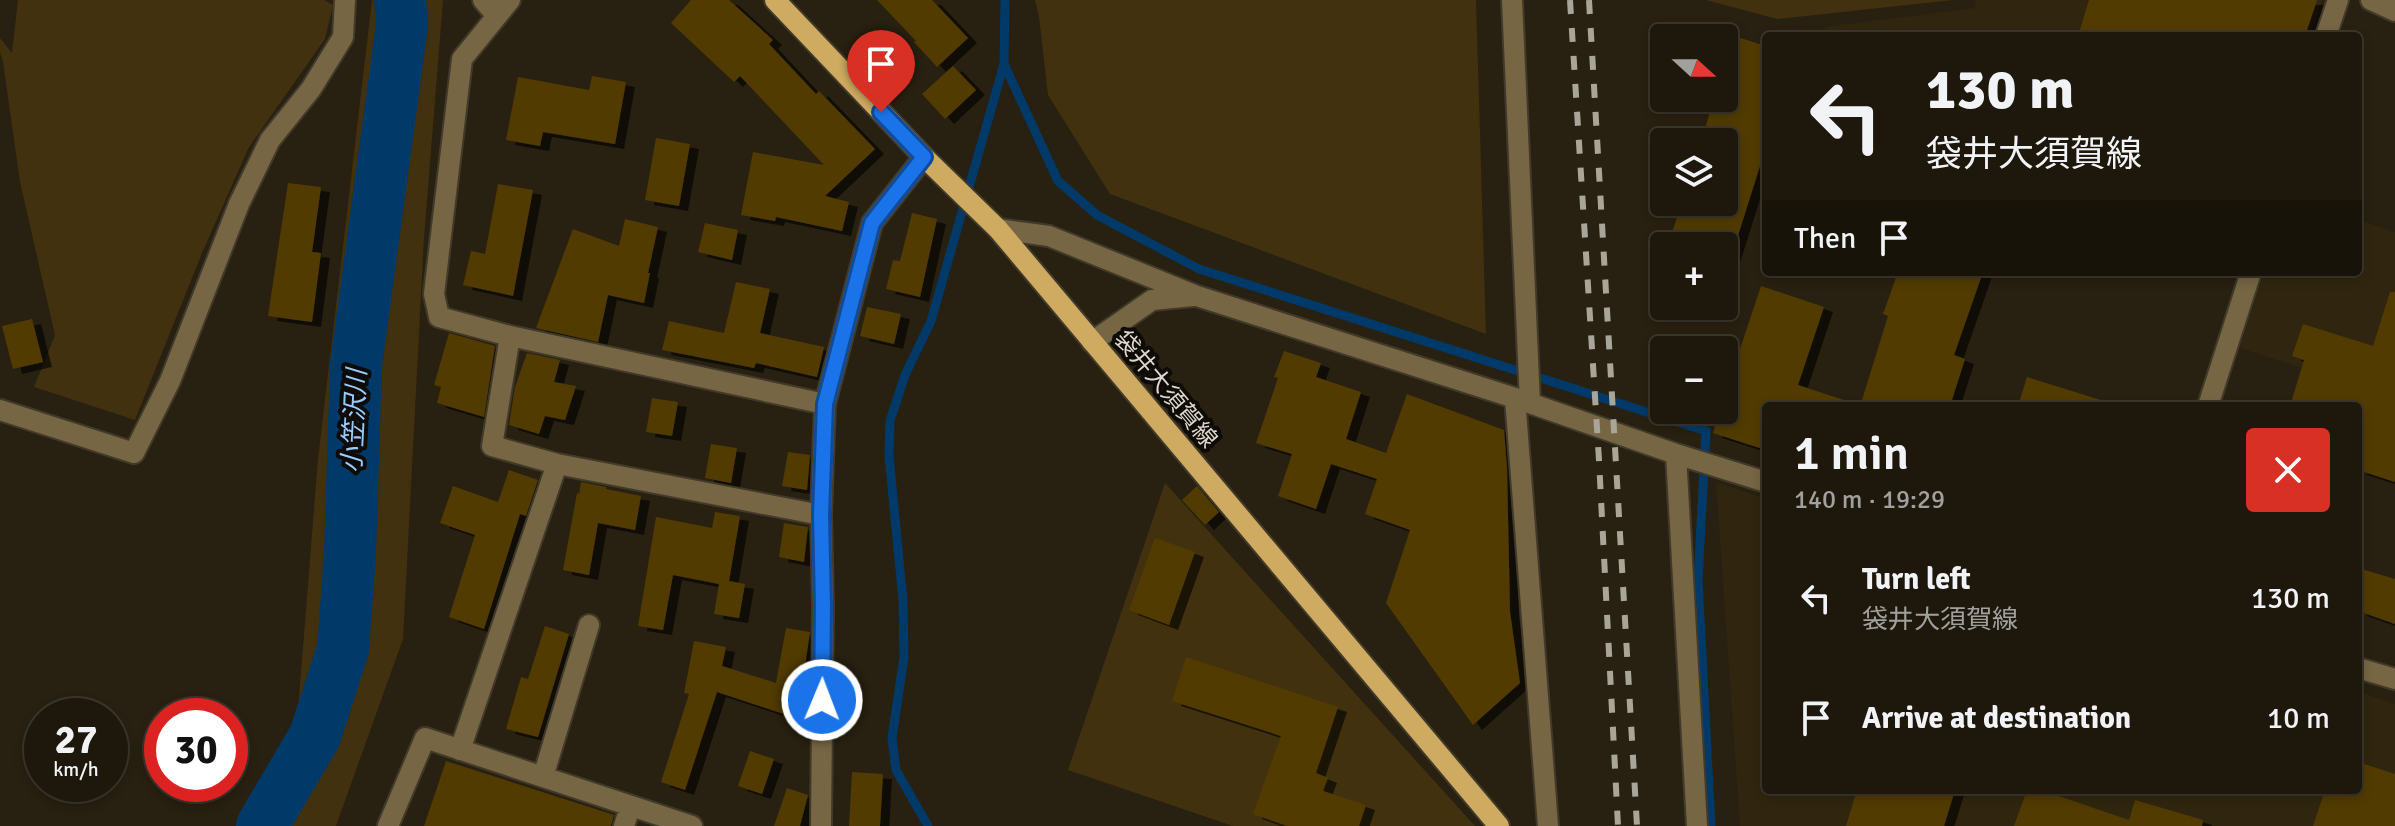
<!DOCTYPE html>
<html lang="en">
<head>
<meta charset="utf-8">
<style>
	:root { --surface:#1e180c; --page:#262115; --text:#f1f3f6; --muted:#a1a09d; --line:#3c372d }
	body { margin:0; font-family:Signika,"Noto Sans JP",sans-serif; background:var(--page); color:var(--text); height:100vh; display:flex; flex-direction:column; font-size:30px; white-space:nowrap }
	* { box-sizing:border-box; margin:0 }
	p { font-size:26px; color:var(--muted) }
	.icon { flex:none; width:44px; height:44px; fill:none; stroke:currentColor; stroke-width:2; stroke-linecap:round; stroke-linejoin:round }
	.map { position:relative; flex:1; overflow:hidden }
	.sheet { position:absolute; left:1762px; top:402px; width:600px; height:392px; display:flex; flex-direction:column; background:var(--surface); border-radius:8px; box-shadow:0 4px 12px #0003,0 0 0 2px var(--line) }
	.sheet>* { flex:none }
	.banner { position:absolute; left:1762px; top:32px; width:600px; height:244px; border-radius:8px; box-shadow:0 4px 12px #0003,0 0 0 2px var(--line); background:#1e180c; color:var(--text); overflow:hidden }
	.needle { width:52px; rotate:111deg }
	.tools { position:absolute; left:1650px; top:24px; display:grid; gap:16px }
	.tools a { display:grid; place-items:center; width:88px; height:88px; border-radius:8px; background:var(--surface); box-shadow:0 4px 12px #0003,0 0 0 2px var(--line); font-size:40px }
	.speed { position:absolute; left:24px; top:698px; display:flex; gap:16px; font-size:40px; font-weight:700; text-align:center }
	.speed>* { display:grid; place-content:center; width:104px; height:104px; border-radius:50%; background:var(--surface); box-shadow:0 4px 12px #0003,0 0 0 2px var(--line); line-height:1 }
	.speed small { font-size:20px; font-weight:400 }
	.speed .limit { border:12px solid #d22; background:#fff; color:#111 }
	.pin { position:absolute; display:grid; place-items:center; width:68px; height:68px; color:#fff; margin:-82px -34px; border-radius:50% 50% 50% 0; rotate:-45deg; box-shadow:0 0 8px #0007 }
	.pin .icon { rotate:45deg }
	.me { position:absolute; width:88px; margin:-44px; rotate:1deg; stroke-linejoin:round; filter:drop-shadow(0 0 6px #0008) }
	.turn { display:flex; align-items:center; gap:28px; height:168px; padding:0 32px; font-size:36px }
	.turn .icon { width:104px; height:104px; stroke-width:2.5 }
	.turn b { display:block; font-size:56px; line-height:68px }
	.then { display:flex; align-items:center; height:76px; padding:0 32px; background:#0003; gap:16px; font-size:30px }
	.round { display:grid; place-items:center; flex:none; width:84px; height:84px; border-radius:8px; background:var(--page) }
	.summary { display:flex; align-items:center; justify-content:space-between; height:136px; padding:0 32px }
	h1 { font-size:48px; font-weight:600; line-height:60px }
	ul { padding:0; list-style:none }
	li { display:flex; align-items:center; gap:24px; height:120px; padding:0 32px }
	li div { flex:1 }
	li b { display:block; font-size:30px }
	li em { font-style:normal }
	.map>svg:first-child { display:block }
	.built { fill:#30260f }
	.green { fill:#41310f }
	.lines { fill:none; stroke-linecap:round; stroke-linejoin:round }
	.stream { stroke:#013a68; stroke-width:9 }
	.river { stroke:#013a68; stroke-width:52 }
	.building { fill:#513b05; filter:url(#shadow) }
	.minor-casing { stroke:#413a2a; stroke-width:24 }
	.major-casing { stroke:#413a2a; stroke-width:24 }
	.minor { stroke:#776643; stroke-width:20 }
	.major { stroke:#ceab60; stroke-width:20 }
	.rail { stroke:#aaa599; stroke-width:6; stroke-dasharray:14 14; stroke-linecap:butt }
	.route-casing { stroke:#114b97; stroke-width:20 }
	.route { stroke:#1a73e8; stroke-width:14 }
	.labels { text-anchor:middle; stroke-width:8; stroke-linejoin:round; paint-order:stroke }
	.street-label { font-size:24px; fill:#dcd7cd; stroke:#0e0a05 }
	.water-label { font-size:26px; font-style:italic; fill:#99caff; stroke:#0e0a05 }
</style>
</head>
<body>
<div class="map">
<svg width="2395" height="826" viewBox="0 0 2395 826">
	<defs>
		<filter id="shadow"><feDropShadow dx="9" dy="5" stdDeviation="0" flood-color="#0009"/></filter>
	</defs>
	<rect width="100%" height="100%" fill="#282010"/>
	<path class="built" d="M1976,0h346l-12,36h-487l2,-9 150,-19z
		M2358,220l37,12v166l-155,-50 24,-76h94z
		M1716,482l50,17v291h592v-98l37,12v122h-655z"/>
	<path class="green" d="M18,0h306l9,5 -8,34 -76,108 -47,106 -67,167 -101,-33 21,-52 -35,-153 -17,-120 -3,-10v-14l12,15z
		M372,0h71l-19,238 -21,401 -67,187h-99l59,-91 22,-276z
		M1035,0h441l10,334 -376,-140 -62,-99 -9,-78z
		M1706,0h247l-176,19z
		M1165,483l310,343h-242l-165,-56z"/>
	<g class="lines">
		<path class="stream" d="M1004,64l54,117 39,34 102,54 507,162 -8,149 13,246
			M928,826l-32,-56 -4,-32 12,-81 -1,-56 -14,-145 1,-35 15,-46 26,-54 73,-257 1,-64"/>
		<path class="river" d="M262,826l53,-90 28,-87 7,-96 6,-188 46,-340 -2,-25"/>
	</g>
	<path class="building" d="M691,0h38l44,40 -4,4 47,50 3,-3 56,58 -50,47 24,6 -7,29 -66,-14 -1,4 -34,-6 12,-63 71,13 -84,-89 -6,6 -63,-59z
		M877,0h55l36,38 -31,29 -23,-25 2,-1z
		M2089,0h228l-12,36h-227z
		M1734,36l32,10v101l-37,117 -5,-1v-17h-21l-32,-10 11,-34h42v-60h-23l13,-44h10v-30z
		M953,66l23,24 -31,29 -23,-25z
		M592,76l34,6 -11,62 -72,-12 -3,14 -34,-6 12,-63 71,13z
		M656,138l34,6 -11,62 -34,-6z
		M288,183l33,4 -9,65 9,1 -9,69 -44,-6z
		M498,184l35,6 -20,106 -50,-11 8,-34 14,3z
		M912,213l25,6 -17,78 -34,-8 7,-29 7,1z
		M625,219l33,8 -10,46h2l-6,30 -36,-8 -10,47 -62,-14 37,-99 46,17z
		M705,223l33,7 -6,30 -34,-8z
		M1898,272h85l-29,83 11,4 -15,47h-71l-17,-6 26,-84 -5,-2z
		M736,282l34,7 -10,44 64,14 -7,30 -61,-14 -2,5 -92,-18 7,-29 55,12z
		M1761,286l63,21 -26,78 49,16v5h-81v44l-53,-17 7,-23h4v-13z
		M2390,292h5v190l-37,-12v-64h-68l14,-46 -12,-4 11,-32 70,22z
		M867,307l34,7 -7,30 -34,-8z
		M32,319l11,43 -30,7 -11,-43z
		M449,333l46,13 -11,71 -47,-14 4,-16 -7,-2z
		M1284,351l37,12 -5,14 45,15 -15,47 40,14 21,-59 97,36 3,38 3,144 10,71 -47,42 -87,-122 24,-73 -45,-16 12,-35 -46,-15 -15,45 -38,-13 14,-42 -36,-11 22,-65 -4,-1z
		M527,353l33,7 -6,22 22,4 -11,34 -20,-4 -6,18 -30,-9 6,-38z
		M2027,377l77,24 -1,5h-85z
		M652,398l26,4 -6,34 -26,-4z
		M711,444l26,4 -6,35 -26,-5z
		M788,452l22,3 -3,35 -25,-4z
		M509,470l29,10 -12,36 -6,-2 -36,115 -35,-12 26,-82 -35,-12 13,-37 45,16z
		M581,482l25,5v2l35,7 -6,34 -37,-7 -9,52 -26,-5 14,-77 2,1z
		M1197,486l22,26 -14,13 -23,-25z
		M715,512l25,4 -11,65 16,3 -6,34 -25,-4 5,-30 -46,-9 -10,55 -25,-4 18,-109 56,11z
		M784,523l24,4 -4,35 -25,-5z
		M1155,538l40,14 -26,73 -40,-15z
		M2358,568l37,11v45l-37,-13z
		M545,626l24,8 -31,103 -32,-8 15,-52 7,2z
		M786,628l24,4 -9,61 8,3 -7,24 -85,-28 -32,98 -24,-8 28,-88 -5,-1 10,-52 32,6 -4,19 54,17z
		M1186,657l152,50 -22,66 12,5 -5,13 43,14 -7,21h-72l-34,-12 28,-78 -109,-35z
		M750,751l24,8 -12,35 -24,-8z
		M446,761l168,54 -3,11h-187z
		M2358,762l37,12v52h-82l12,-36h33z
		M852,772l31,2 -3,52h-31z
		M787,788l21,7 -8,31h-26z
		M1857,790h98l-11,36h-98z
		M2027,790h14l88,30 6,-20 68,20 -1,6h-188z"/>
	<g class="lines">
		<defs>
			<path id="minor" d="M483,0l14,16
				M510,0l-48,59 -28,235 5,23 71,19 315,68
				M1512,0l18,403
				M2371,0l24,11
				M2326,36l12,-36
				M998,229l51,7 148,60 318,102 161,56 90,28
				M510,336l-18,110 65,18 264,51
				M1092,342l60,-42 41,-4
				M1515,398l33,428
				M2208,406l43,-134
				M0,410l134,43 36,-72 69,-177 31,-64 41,-51 32,-52 2,-37
				M1676,454l21,372
				M2358,668l37,11
				M460,750l97,-286
				M543,777l46,-152
				M388,826l37,-88 267,88
				M624,826l6,-19
				M821,826l2,-220 -2,-91 4,-111 47,-181 52,-66"/>
			<path id="major" d="M775,0l149,157 74,72 501,597"/>
		</defs>
		<use href="#minor" class="minor-casing"/>
		<use href="#major" class="major-casing"/>
		<use href="#minor" class="minor"/>
		<use href="#major" class="major"/>
		<path class="rail" d="M1570,0l29,460 19,366
			M1589,0l48,826"/>
	</g>
	<g class="lines">
		<defs>
			<path id="route" d="M822,700l1,-94 -2,-91 4,-111 47,-181 52,-66 -43,-45"/>
		</defs>
		<use href="#route" class="route-casing"/>
		<use href="#route" class="route"/>
	</g>
	<g class="labels">
		<g class="street-label">
			<text transform="translate(1166 389) rotate(50)" y="8">袋井大須賀線</text>
		</g>
		<g class="water-label">
			<text transform="translate(354 421) rotate(-87)" y="9">小笠沢川</text>
		</g>
	</g>
</svg>
<div class="tools">
<a><svg class="needle" viewBox="-14 -14 28 28"><path d="M0-13l5 13h-10z" fill="#e53935"/><path d="M0 13l5-13h-10z" fill="#a1a09d"/></svg></a>
<a><svg class="icon" aria-label="layers" viewBox="0 0 24 24"><path d="M12 4l9 5-9 5-9-5zM3 14l9 5 9-5"/></svg></a>
<a>+</a>
<a>−</a>
</div>
<div class="speed"><div>27<small>km/h</small></div><div class="limit">30</div></div>
<div class="pin" style="left:881px;top:112px;background:#d93025"><svg class="icon" aria-label="arrive" viewBox="0 0 24 24"><path d="M6 21V4h12l-3 4 3 4H6"/></svg></div>
<svg class="me" style="left:822px;top:700px" viewBox="-20 -20 40 40"><circle r="17" fill="#1a73e8" stroke="#fff" stroke-width="3"/><path d="M0-11L8 9 0 5-8 9z" fill="#fff"/></svg>
<div class="banner">
<div class="turn"><svg class="icon" aria-label="left" viewBox="0 0 24 24"><path d="M17 20v-9H6M10 6l-5 5 5 5"/></svg><div><b>130 m</b>袋井大須賀線</div></div>
<div class="then">Then<svg class="icon" aria-label="arrive" viewBox="0 0 24 24"><path d="M6 21V4h12l-3 4 3 4H6"/></svg></div>
</div>
<section class="sheet">
<div class="summary"><div><h1>1 min</h1><p>140 m · 19:29</p></div><a class="round" style="background:#d93025;color:#fff"><svg class="icon" aria-label="close" viewBox="0 0 24 24"><path d="M6 6l12 12M18 6L6 18"/></svg></a></div>
<ul>
<li><svg class="icon" aria-label="left" viewBox="0 0 24 24"><path d="M17 20v-9H6M10 6l-5 5 5 5"/></svg><div><b>Turn left</b><p>袋井大須賀線</p></div><em>130 m</em></li>
<li><svg class="icon" aria-label="arrive" viewBox="0 0 24 24"><path d="M6 21V4h12l-3 4 3 4H6"/></svg><div><b>Arrive at destination</b></div><em>10 m</em></li>
</ul>
</section>
</div>
</body>
</html>
